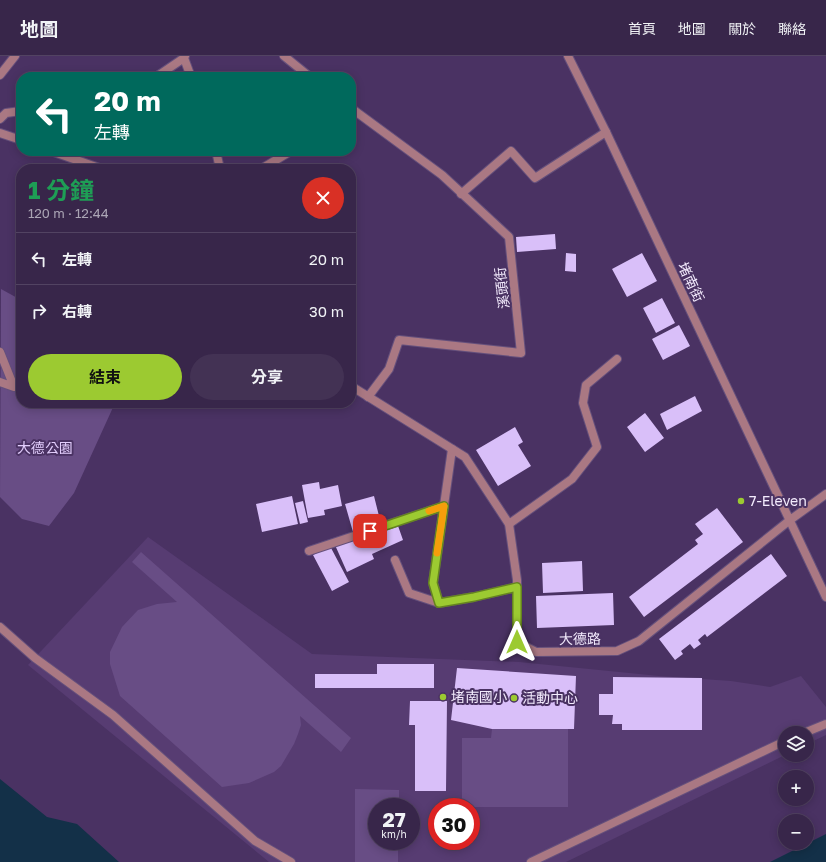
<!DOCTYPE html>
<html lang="zh-TW">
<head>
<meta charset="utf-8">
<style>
	:root { --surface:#38264a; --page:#433254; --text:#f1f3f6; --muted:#aba5b5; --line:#524362; --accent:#9cca31 }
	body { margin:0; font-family:"Golos Text","Noto Sans TC",sans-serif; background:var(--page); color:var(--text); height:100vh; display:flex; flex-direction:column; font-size:15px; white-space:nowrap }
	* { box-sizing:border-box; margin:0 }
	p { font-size:13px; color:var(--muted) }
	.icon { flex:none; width:22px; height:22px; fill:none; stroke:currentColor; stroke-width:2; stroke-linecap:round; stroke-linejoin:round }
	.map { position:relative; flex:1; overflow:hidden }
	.details { position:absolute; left:16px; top:108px; width:340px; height:244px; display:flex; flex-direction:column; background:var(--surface); border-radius:16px; box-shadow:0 2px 10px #0003,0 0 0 1px var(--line) }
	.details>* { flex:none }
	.top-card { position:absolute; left:16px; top:16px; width:340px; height:84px; border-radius:16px; box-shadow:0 2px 10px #0003,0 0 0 1px var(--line); background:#00695c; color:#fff; overflow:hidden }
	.fabs { position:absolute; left:778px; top:670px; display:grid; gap:8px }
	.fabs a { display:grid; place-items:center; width:36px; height:36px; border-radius:50%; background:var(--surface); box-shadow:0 2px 10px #0003,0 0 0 1px var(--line); font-size:20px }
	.speed { position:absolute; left:368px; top:742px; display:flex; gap:8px; font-size:20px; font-weight:700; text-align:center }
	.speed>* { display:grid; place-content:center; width:52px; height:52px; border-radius:50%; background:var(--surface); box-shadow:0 2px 10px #0003,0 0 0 1px var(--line); line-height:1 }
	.speed small { font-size:10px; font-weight:400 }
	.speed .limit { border:6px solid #d22; background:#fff; color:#111 }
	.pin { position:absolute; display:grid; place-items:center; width:34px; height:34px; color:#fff; margin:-17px; border-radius:8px; box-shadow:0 2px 6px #0006 }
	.me { position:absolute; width:44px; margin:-22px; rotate:0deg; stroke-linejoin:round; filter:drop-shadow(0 0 3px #0008) }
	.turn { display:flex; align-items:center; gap:14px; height:84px; padding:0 12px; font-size:18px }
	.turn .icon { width:52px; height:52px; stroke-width:2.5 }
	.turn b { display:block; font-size:28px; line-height:34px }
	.round { display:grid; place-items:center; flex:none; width:42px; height:42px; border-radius:21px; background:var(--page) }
	.headline { display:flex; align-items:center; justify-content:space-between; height:68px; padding:0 12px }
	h1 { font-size:24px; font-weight:700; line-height:30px; color:#1e9e55 }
	.button { display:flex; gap:8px; margin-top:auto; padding:8px 12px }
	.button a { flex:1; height:46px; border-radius:24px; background:var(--accent); color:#111; font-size:16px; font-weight:700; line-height:46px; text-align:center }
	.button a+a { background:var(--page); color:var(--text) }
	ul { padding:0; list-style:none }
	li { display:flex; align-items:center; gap:12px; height:52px; padding:0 12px; border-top:1px solid var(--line) }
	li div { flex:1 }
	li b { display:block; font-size:15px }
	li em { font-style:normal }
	header { display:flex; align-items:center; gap:24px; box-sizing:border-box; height:56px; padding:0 20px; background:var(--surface); border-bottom:1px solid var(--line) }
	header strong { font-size:19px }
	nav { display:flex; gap:22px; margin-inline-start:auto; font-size:14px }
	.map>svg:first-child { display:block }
	.built { fill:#573c72; fill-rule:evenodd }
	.green { fill:#684d85 }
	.water { fill:#133048 }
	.building { fill:#d9bff9 }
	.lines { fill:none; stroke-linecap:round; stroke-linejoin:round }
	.service-casing { stroke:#65507c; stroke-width:10 }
	.minor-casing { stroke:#65507c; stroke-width:10 }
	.service { stroke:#aa7883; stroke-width:8 }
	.minor { stroke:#aa7883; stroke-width:8 }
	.route-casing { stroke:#658320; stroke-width:10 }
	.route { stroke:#9cca31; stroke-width:7 }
	.slow { stroke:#f59e0b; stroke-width:7 }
	.poi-dot { fill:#9cca31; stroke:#4a3263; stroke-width:1.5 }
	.labels { text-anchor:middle; stroke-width:4; stroke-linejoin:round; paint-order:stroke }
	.street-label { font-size:14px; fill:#f3ebfd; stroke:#4a3263 }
	.park-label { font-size:14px; fill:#e2cdfc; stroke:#4a3263 }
	.poi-label { font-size:14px; fill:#f3ebfd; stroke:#4a3263; text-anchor:start }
</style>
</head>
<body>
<header>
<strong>地圖</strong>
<nav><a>首頁</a><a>地圖</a><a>關於</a><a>聯絡</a></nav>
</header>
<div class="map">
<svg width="826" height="806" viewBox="0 0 826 806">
	<rect width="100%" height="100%" fill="#4a3263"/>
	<path class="built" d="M148,481l164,117 207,8 140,14 72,5 39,6 31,-11 25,31v28l-19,9v-11h-22v22l-219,107h-297l-241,-197zM377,751h34v34h-34zM437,751h34v34h-34z"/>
	<path class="green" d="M1,233l20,11v103h94l-41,90 -25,33 -27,-7 -22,-22z
		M141,496l210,186 -10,14 -41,-36 1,9 -3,9 -4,10 -13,22 -7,6 -25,11 -27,4 -102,-91 -10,-32v-12l12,-25 16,-17 19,-6 20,-2 -45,-40z
		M492,673h76v78h-106v-69h29z
		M355,733l44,1v17h-22v34h21v21h-43z"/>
	<path class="water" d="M0,723l47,38 30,7 42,38h-119z
		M826,778v28h-56z"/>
	<path class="building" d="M555,178l1,15 -39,3 -1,-15z
		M566,197l10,1v18l-11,-1z
		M642,197l15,28 -30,16 -15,-28z
		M662,242l13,25 -19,10 -13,-25z
		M679,269l11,21 -27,14 -11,-21z
		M695,340l7,15 -35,19 -7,-16z
		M645,357l19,25 -19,14 -18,-25z
		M515,371l8,15 -5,3 13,21 -33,20 -22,-36z
		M319,426l1,7 18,-4 4,21 -18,4 1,5 -17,3 -6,-33z
		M292,440l6,28 -36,8 -6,-28z
		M374,440l7,28 -28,8 -8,-28z
		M303,445l5,21 -8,2 -5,-21z
		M717,452l26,34 -99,75 -15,-20 69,-53 -3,-4 8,-6 -8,-10z
		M397,467l6,17 -31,14 2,5 -27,13 -12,-27z
		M330,490l19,36 -17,9 -19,-36z
		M771,498l16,22 -80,61 -2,-3 -7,6 3,4 -7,5 -4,-5 -9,7 2,3 -8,6 -16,-21z
		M582,505l1,30 -40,2 -1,-30z
		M613,537l1,32 -77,3 -1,-32z
		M377,608h57v24h-119v-14h62z
		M457,612l119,8 -2,53h-82l-41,-9z
		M613,621l89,1v52h-80v-6h-10l1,-9h-14v-21h14z
		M410,645h37l-1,90h-31v-66h-6z"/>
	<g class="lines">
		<defs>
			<path id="service" d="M284,0l26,21
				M184,2l7,19
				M156,21l28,-19 1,-2
				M351,52l91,67 67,62 12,116 -122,-13 -10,29 -21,28
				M0,63l6,-6 15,-2
				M216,95l4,18
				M261,113l30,-18
				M461,138l50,-43 24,27 71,-46
				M0,296l14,35 -14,-5
				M509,468l63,-45 25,-32 -14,-44 3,-18 31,-26
				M309,495l135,-45
				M395,504l14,33 30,10 35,-6 43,-10
				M439,547l-6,-20 19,-134"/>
			<path id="minor" d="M568,0l38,76 220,465
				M0,19l15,-19
				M0,77l21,7
				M51,95l51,18
				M351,330l114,71 44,67 8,56v62l19,10 81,-1 22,-10 151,-121 36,-26
				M0,571l35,31 78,57 142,126 36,21
				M804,677l22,-9
				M531,806l254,-121"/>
		</defs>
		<use href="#service" class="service-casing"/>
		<use href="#minor" class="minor-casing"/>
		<use href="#service" class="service"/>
		<use href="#minor" class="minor"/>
	</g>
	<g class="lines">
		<defs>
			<path id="route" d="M370,475l74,-25 -11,77 6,20 35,-6 43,-10v55"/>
		</defs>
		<use href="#route" class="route-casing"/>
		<use href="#route" class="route"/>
		<path class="slow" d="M429,455l15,-5 -7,47"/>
	</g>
	<g class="poi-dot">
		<circle cx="741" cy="445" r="4"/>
		<circle cx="443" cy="641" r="4"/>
		<circle cx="514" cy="642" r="4"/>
	</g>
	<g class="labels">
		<g class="street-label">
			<text transform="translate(691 226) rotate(65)" y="5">堵南街</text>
			<text transform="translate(502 232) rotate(-96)" y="5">溪頭街</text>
			<text transform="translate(580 583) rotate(-1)" y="5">大德路</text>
		</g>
		<g class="park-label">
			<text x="45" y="397">大德公園</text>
		</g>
		<g class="poi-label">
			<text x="749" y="450">7-Eleven</text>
			<text x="451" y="646">堵南國小</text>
			<text x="522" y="647">活動中心</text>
		</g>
	</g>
</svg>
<div class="fabs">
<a><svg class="icon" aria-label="layers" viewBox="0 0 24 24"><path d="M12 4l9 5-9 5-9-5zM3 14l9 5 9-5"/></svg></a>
<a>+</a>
<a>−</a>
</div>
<div class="speed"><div>27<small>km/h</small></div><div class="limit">30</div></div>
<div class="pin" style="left:370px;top:475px;background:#d93025"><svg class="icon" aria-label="arrive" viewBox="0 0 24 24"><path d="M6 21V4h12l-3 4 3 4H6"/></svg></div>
<svg class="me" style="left:517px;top:586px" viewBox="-20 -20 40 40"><path d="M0-17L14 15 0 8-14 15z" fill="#9cca31" stroke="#fff" stroke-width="4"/></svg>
<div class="top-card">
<div class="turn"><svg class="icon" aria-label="left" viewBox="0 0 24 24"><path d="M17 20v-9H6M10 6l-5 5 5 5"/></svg><div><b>20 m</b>左轉</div></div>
</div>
<section class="details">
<div class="headline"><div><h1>1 分鐘</h1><p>120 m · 12:44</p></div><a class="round" style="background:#d93025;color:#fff"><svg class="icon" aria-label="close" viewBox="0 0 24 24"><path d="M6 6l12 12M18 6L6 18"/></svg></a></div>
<ul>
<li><svg class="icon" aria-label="left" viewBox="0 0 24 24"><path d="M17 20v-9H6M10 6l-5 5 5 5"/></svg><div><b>左轉</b></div><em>20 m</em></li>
<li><svg class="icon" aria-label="right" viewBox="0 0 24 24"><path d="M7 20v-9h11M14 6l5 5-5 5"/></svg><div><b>右轉</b></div><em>30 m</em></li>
</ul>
<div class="button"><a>結束</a><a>分享</a></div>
</section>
</div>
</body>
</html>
